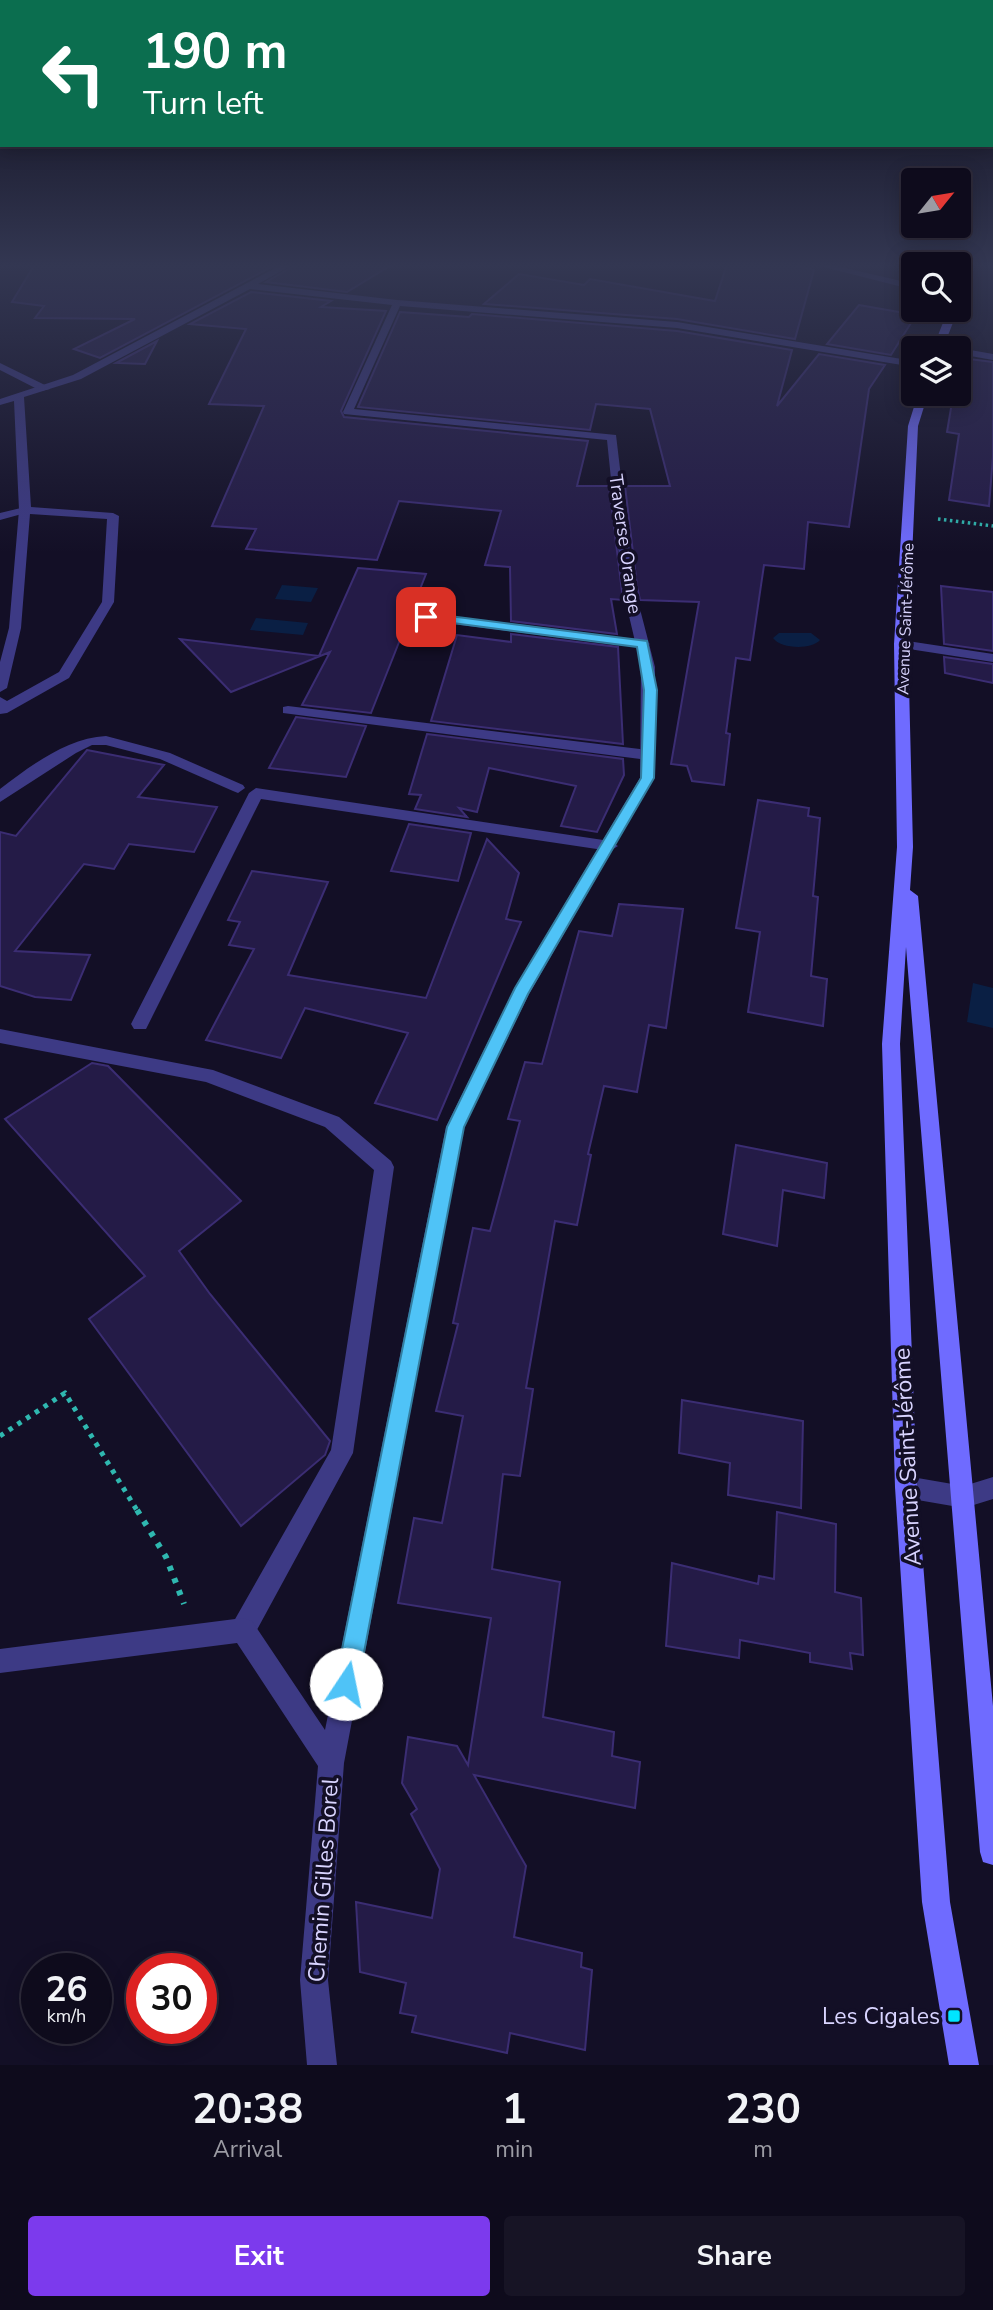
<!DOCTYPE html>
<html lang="en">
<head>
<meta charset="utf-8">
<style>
	:root { --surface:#0e0b1c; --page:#171425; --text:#f1f3f6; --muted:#9b9ba3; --line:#2e2b3b; --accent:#7c3aed }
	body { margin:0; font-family:"Nunito Sans",sans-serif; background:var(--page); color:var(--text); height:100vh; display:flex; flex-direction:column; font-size:26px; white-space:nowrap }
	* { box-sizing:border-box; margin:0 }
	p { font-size:23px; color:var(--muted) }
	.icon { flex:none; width:38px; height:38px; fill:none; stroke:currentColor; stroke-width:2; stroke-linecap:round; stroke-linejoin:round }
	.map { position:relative; height:2065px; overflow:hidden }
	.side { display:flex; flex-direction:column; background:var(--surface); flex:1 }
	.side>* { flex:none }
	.top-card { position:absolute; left:0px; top:0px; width:994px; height:147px; box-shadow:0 4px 18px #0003,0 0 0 2px var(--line); background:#0b6e4f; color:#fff; overflow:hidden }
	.needle { width:46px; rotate:60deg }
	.tools { position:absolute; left:901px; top:168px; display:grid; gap:14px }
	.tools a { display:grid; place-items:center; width:70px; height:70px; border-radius:7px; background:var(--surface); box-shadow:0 4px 18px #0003,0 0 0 2px var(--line); font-size:35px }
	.speed { position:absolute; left:21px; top:1953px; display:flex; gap:14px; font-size:35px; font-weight:700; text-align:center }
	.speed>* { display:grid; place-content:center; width:91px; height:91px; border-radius:50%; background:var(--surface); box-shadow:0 4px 18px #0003,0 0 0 2px var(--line); line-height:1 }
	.speed small { font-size:18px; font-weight:400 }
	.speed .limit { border:10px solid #d22; background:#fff; color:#111 }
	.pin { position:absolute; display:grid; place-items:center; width:60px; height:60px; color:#fff; margin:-30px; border-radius:14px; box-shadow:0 4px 10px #0006 }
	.me { position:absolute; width:77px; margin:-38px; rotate:11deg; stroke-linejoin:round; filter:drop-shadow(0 0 5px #0008) }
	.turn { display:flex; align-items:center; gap:24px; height:147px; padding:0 28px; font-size:32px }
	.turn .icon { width:91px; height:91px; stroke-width:2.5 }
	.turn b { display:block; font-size:49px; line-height:60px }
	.eta { display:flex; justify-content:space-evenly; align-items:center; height:119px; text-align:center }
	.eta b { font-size:42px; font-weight:700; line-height:49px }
	.action { display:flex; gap:14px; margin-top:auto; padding:14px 28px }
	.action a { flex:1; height:80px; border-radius:7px; background:var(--accent); color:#fff; font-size:28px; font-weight:700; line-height:80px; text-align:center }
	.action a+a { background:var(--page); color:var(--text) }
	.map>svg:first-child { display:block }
	.water { fill:#0a1f44 }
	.building { fill:#241b47; stroke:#3b2d73; stroke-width:2 }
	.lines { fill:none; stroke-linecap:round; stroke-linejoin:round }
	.path-far2 { stroke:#2fb8b0; stroke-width:3.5; stroke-dasharray:2.5 3.5; stroke-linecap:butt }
	.path-far1 { stroke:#2fb8b0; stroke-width:5; stroke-dasharray:4.5 6; stroke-linecap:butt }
	.path { stroke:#2fb8b0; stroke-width:6; stroke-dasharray:5 8; stroke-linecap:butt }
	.lane { fill:#3d3a85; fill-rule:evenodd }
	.street { fill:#3d3a85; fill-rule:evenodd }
	.secondary { fill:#6f6bff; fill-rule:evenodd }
	.route { fill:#4fc3f7; stroke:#337fa1; stroke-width:2 }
	.poi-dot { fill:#00e5ff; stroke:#130f26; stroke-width:2.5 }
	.labels { text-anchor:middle; stroke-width:7; stroke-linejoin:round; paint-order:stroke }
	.far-street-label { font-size:16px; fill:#d9d4ff; stroke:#130f26 }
	.street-label { font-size:19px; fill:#d9d4ff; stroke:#130f26 }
	.near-street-label { font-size:23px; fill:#d9d4ff; stroke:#130f26 }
	.near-poi-label { font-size:23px; fill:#d9d4ff; stroke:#130f26; text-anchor:end }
</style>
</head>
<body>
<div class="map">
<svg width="993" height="2065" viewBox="0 0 993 2065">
	<rect width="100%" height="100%" fill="#130f26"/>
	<path class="water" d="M282,585l36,3 -7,14 -36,-3z
		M256,618l52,5 -5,12 -53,-5z
		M779,633h32l9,7c-9,10 -39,9 -47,-2z
		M973,983l20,5v40l-26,-6z"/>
	<path class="building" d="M35,264h242l-177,94 -26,-9 61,-30 -100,-1 9,-12 -32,-4z
		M297,264h96l-46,28 -81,-10z
		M727,264h64l23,6 -19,69 -118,-20 -193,-15 35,-30 65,11 6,-6 125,22z
		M251,292l80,9 -10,6 65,4 -45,100 3,6 244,24 -11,45h32l14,114 -12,-1 6,35 -106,-13 -1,-54 -25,-2 16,-54 -102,-10 -22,59 -131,-11 10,-20 -44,-3 52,-120 -55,-2 37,-75 -56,-5z
		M859,305l57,10 -25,40 -64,-11z
		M400,312l69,5 3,-3 205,17 115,19 -15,56 42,-52 66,11 -16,24 -20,138 -41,-5 -4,47 -40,-4 -14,95 -14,-2 -10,75 4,1 -6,51 -32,-4 -5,-15 -16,-2 28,-162 -59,-2 -3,-14 -12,-100h45l-20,-77 -54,-5 -6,26 -232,-23z
		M157,341l-12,23 -29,-1z
		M969,359l24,3v94l-4,50 -40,-6 10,-66 -12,-2 4,-24 16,-29z
		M358,568l68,6 -55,139 -69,-8 28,-53 -99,40 -51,-53 139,17z
		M941,586l52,6v59l-49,-7z
		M511,634l107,13 5,97 -192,-23 26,-86 54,7z
		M944,657l49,7v19l-48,-10z
		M296,717l70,9 -20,51 -77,-9z
		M427,734l196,25 1,16 -27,57 -36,-6 15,-40 -87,-18 -12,44 -18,-4 8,9 -52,-8 6,-14 -12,-1z
		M87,750l77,15 -26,32 79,10 -23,45 -65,-8 -15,25 -30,-5 -69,87 75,4 -19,45 -36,-3 -35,-11v-154l16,4z
		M758,800l51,8 -1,8 12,2 -7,78 5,1 -7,79 16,3 -4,47 -75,-14 12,-80 -24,-4z
		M409,824l62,9 -13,48 -67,-10z
		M487,839l32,34 -13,46 15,3 -84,198 -62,-17 33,-70 -103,-25 -24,50 -75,-18 48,-91 -25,-4 11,-23 -12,-2 24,-49 76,11 -40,93 138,23z
		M619,904l64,5 -17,119 -17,-3 -12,67 -33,-6 -16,68 3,1 -14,70 -22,-4 -29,167 7,1 -13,87 -17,-2 -11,95 68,13 -17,135 71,15 -2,24 28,6 -5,46 -161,-33 52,91 -12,71 68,16 -1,14 11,3 -7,80 -75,-17 -3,20 -95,-21 4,-16 -16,-3 6,-30 -46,-11 -4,-70 76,16 8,-49 -29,-55 6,-5 -15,-26 6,-46 49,9 11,19 23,-147 -93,-15 16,-85 28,5 21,-107 -27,-5 22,-87 -5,-1 20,-95 17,3 30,-110 -12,-2 17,-57 17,2 37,-133 33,5z
		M92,1063l16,3 133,135 -62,50 31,43 120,147 -5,14 -84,71 -152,-207 56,-43 -140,-157z
		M736,1145l91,18 -3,35 -41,-8 -6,56 -54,-12z
		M682,1400l121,21 -2,87 -73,-13 2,-32 -51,-10z
		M777,1512l59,12 -1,68 26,6 2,57 -13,-2 2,16 -42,-7v-9l-70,-13 -1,18 -73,-12 6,-83 86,21 1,-8 15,3z"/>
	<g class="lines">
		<path class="path-far2" d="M938,519l55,7"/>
		<path class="path-far1" d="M0,1436l65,-43 73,119"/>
		<path class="path" d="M137,1510l29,47 18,47"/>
		<path class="lane" d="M0,363l49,24 1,2 -9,2 -41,-21z
			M25,507l4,1v4l-29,8v-7z
			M426,613l217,27 7,4 -7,4 -221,-28v-6z
			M901,640l92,14v8l-97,-15v-6z
			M288,706l360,44 7,5 -7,5 -365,-47v-6z
			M106,736l64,17 73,32 2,3 -7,5 -5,-2 -73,-32 -54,-14h-14l-16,8 -76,49v-13c30,-23 67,-51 106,-53z
			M256,788l354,53 8,5 -8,5 -349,-52 -115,230h-12l-3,-5 118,-231z
			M0,1029l213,41 126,47 52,44 3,6 -41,286 -101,186 -9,3 -9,-3 -3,-9 3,-9 97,-171 43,-280 -49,-43 -119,-45 -206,-39z"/>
		<path class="street" d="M283,264h11l-36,20 139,16 280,22 237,39v6l-237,-39 -277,-22 -46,103 262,26 18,151 21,81 -1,111 -125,216 -65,133 -120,636 -16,217 9,85h-30l-7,-85 18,-214 -81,-123 -237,30v-24l243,-31 9,3 73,109 121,-603 69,-140 125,-209 1,-111 -19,-81 -15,-146 -263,-26 -1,-2 49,-107 -142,-16 -169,90 -57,18 7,110 82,6 6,3 -5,86 -45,76 -62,35 -7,1v-17l7,4 52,-29 43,-70 5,-83 -77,-5 -9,114 -14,60 -7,4v-30l9,-34 10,-118 -5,-109 -14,4v-6l73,-24z
			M812,264h16l86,20v6z
			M958,348h1l34,6v6l-34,-6z
			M906,1476l58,10 29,-9v22l-29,9 -58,-10 -8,-3 -3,-8 3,-8z"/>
		<path class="secondary" d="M966,264h8l-11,30 -4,3v-15z
			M948,310h10l-15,38h-10z
			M918,394h10l-10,32 -10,218 5,203 -3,43 8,6 75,810v159l-10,-3 -3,-10 -74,-905 -6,97 17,443 33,415 29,163h-30l-27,-163 -27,-415 -13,-443 15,-197 -3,-203 14,-218z"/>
	</g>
	<linearGradient id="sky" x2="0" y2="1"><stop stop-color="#0a0815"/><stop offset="0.48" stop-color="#333752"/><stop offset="1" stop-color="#333752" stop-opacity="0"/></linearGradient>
	<rect width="993" height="553" fill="url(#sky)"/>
	<path class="route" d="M426,613l221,28 10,49 -3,88 -126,216 -64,133 -106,557 -4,8 -8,3 -8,-3 -3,-8 112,-557 68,-139 126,-210 3,-88 -7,-43 -215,-28 -2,-2z"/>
	<rect class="poi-dot" x="947" y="2009" width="14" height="14" rx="3.5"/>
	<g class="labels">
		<g class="far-street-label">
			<text transform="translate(905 619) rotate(-88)" y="6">Avenue Saint-Jérôme</text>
		</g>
		<g class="street-label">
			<text transform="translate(626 544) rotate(82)" y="7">Traverse Orange</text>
		</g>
		<g class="near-street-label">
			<text transform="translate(907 1457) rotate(-93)" y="8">Avenue Saint-Jérôme</text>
			<text transform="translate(323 1880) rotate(-86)" y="8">Chemin Gilles Borel</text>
		</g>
		<g class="near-poi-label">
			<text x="940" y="2024">Les Cigales</text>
		</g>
	</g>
</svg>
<div class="tools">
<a><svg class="needle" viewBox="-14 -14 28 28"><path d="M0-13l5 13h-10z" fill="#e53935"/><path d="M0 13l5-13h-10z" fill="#9b9ba3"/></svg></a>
<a><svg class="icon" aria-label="search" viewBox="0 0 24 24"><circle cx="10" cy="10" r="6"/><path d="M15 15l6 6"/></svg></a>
<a><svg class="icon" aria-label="layers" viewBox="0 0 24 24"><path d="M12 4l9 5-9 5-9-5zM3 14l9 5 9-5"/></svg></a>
</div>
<div class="speed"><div>26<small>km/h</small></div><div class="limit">30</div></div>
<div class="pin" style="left:426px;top:617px;background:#d93025"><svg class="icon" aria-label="arrive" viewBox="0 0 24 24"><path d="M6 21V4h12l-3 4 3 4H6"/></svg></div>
<svg class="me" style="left:346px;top:1684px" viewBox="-20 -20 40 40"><circle r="19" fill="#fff"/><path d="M0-13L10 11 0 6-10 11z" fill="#4fc3f7"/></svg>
<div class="top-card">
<div class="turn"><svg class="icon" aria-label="left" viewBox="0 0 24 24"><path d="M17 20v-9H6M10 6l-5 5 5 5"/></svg><div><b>190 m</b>Turn left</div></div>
</div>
</div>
<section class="side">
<div class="eta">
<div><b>20:38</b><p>Arrival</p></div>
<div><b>1</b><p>min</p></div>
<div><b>230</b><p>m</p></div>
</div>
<div class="action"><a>Exit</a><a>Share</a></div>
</section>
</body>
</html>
